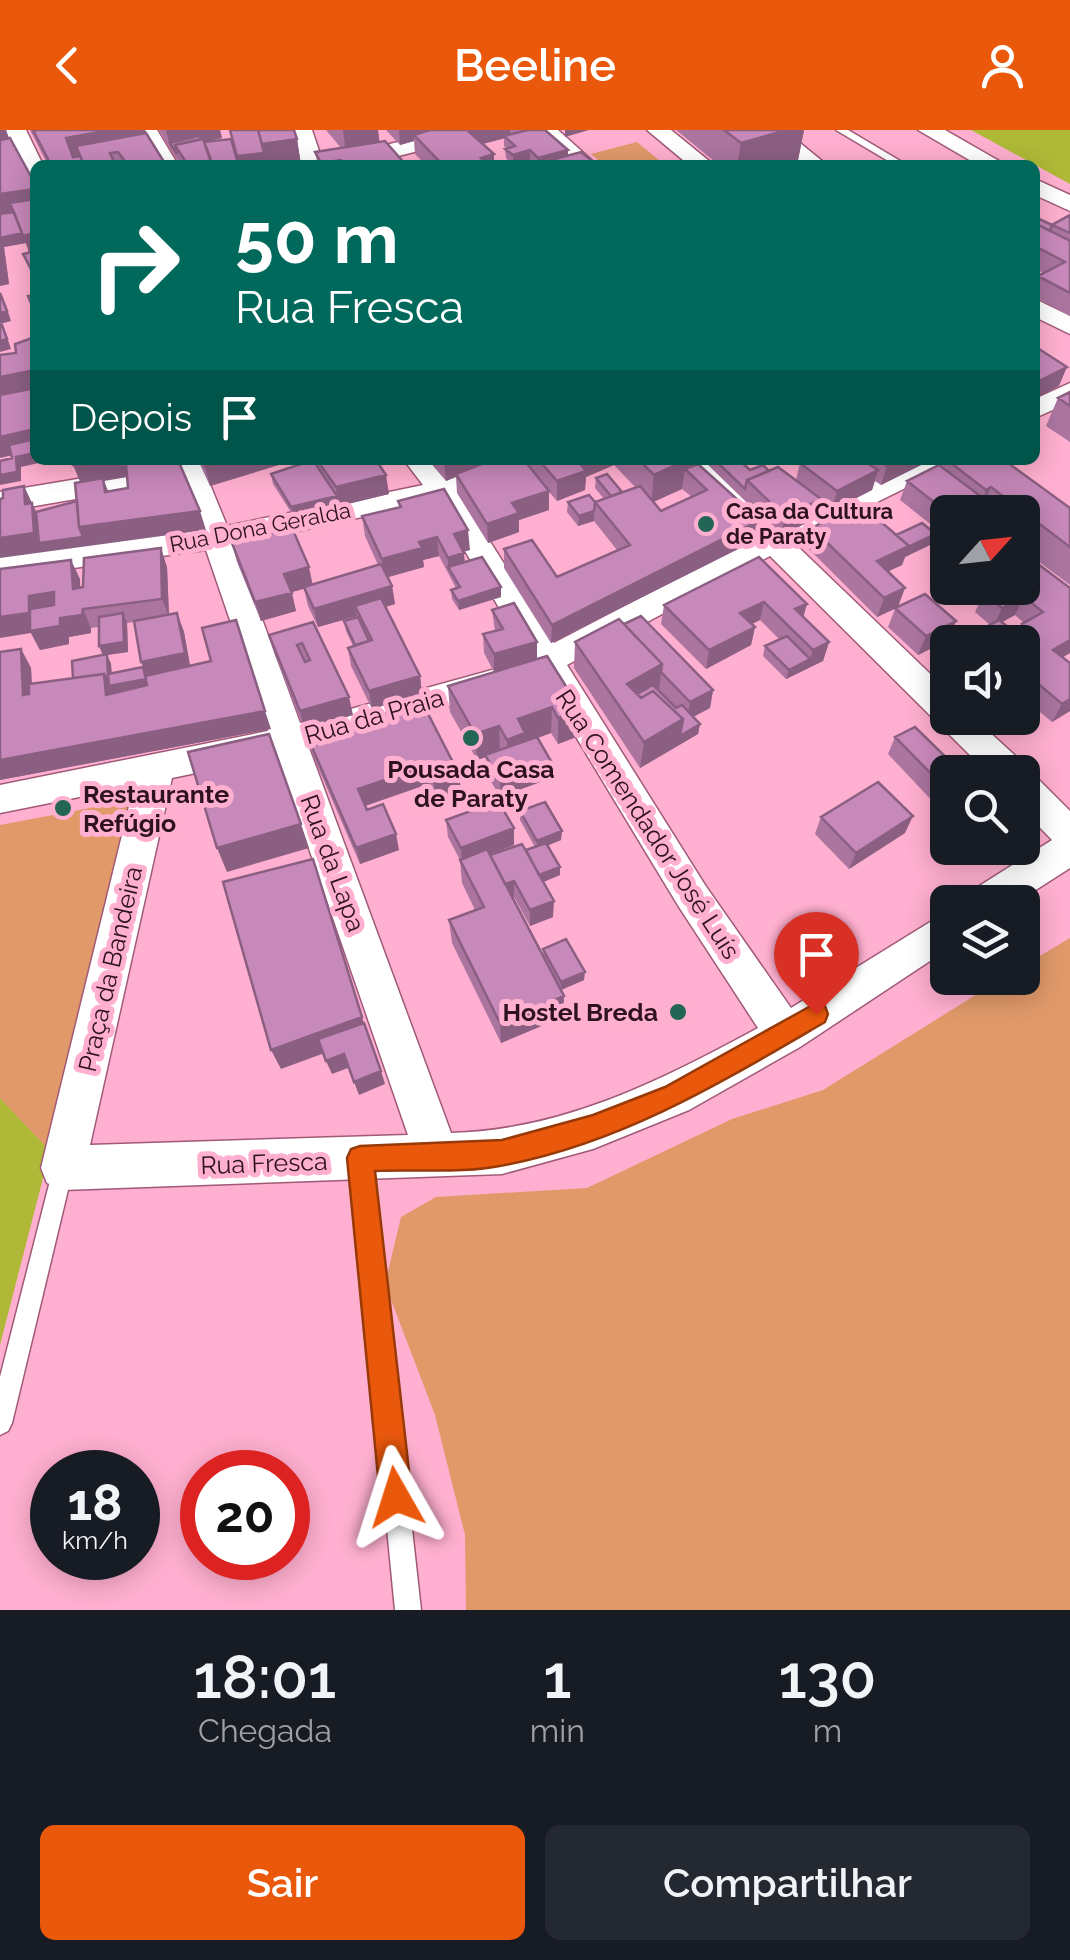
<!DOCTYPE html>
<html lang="pt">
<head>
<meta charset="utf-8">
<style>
	:root { --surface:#171b24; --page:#242831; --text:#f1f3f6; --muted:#9ea1a6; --accent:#ea580c }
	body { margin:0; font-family:Raleway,sans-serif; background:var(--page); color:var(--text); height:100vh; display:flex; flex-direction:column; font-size:38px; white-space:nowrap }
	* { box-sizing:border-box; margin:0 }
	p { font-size:32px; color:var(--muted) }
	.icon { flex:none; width:55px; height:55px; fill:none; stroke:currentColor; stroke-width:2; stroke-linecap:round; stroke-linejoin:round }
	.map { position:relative; height:1480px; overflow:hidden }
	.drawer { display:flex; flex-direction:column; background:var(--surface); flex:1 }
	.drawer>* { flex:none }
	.hud { position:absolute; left:30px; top:30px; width:1010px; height:305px; border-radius:15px; box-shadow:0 5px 25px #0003; background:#00695c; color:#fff; overflow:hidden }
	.needle { width:65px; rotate:63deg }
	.fabs { position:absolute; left:930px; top:365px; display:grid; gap:20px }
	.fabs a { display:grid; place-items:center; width:110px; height:110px; border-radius:15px; background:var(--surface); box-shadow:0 5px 25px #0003; font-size:50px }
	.speed { position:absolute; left:30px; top:1320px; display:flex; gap:20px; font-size:50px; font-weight:700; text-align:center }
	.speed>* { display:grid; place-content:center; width:130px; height:130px; border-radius:50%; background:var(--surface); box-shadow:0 5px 25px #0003; line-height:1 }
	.speed small { font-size:25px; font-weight:400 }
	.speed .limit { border:15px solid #d22; background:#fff; color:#111 }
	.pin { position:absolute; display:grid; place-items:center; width:85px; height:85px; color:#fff; margin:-102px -42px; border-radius:50% 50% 50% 0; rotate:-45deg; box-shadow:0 0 10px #0007 }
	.pin .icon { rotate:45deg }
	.me { position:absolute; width:110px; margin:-55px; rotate:354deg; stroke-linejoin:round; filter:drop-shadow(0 0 8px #0008) }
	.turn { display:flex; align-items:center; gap:35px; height:210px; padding:0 40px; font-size:45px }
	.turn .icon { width:130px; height:130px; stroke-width:2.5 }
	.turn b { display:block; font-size:70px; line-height:85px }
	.then { display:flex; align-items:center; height:95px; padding:0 40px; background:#0003; gap:20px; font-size:38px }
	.eta { display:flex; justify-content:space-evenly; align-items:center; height:170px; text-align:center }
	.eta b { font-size:60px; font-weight:600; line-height:70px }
	.cta { display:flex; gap:20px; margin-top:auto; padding:20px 40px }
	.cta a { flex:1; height:115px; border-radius:15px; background:var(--accent); color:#fff; font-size:40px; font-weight:600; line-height:115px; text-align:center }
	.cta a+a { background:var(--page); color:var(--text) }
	header { display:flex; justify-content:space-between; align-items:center; height:130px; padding:0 40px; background:var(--accent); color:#fff; font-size:45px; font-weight:600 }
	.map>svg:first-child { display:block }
	.green { fill:#e1996a }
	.water { fill:#afb937 }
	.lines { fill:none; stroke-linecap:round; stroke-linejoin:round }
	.lane-casing { stroke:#a05977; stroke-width:3 }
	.street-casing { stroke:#a05977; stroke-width:3 }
	.lane { fill:#fff; fill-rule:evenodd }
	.street { fill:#fff; fill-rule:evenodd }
	.wall { fill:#ab75a0; fill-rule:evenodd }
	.shaded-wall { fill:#8b5f82 }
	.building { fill:#c788ba; stroke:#8b5f82; stroke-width:2.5; fill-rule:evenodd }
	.route { fill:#ea580c; stroke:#983908; stroke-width:2.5 }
	.poi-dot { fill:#246656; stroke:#ffafcf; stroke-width:4 }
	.labels { text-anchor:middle; stroke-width:10; stroke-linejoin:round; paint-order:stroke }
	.far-poi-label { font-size:22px; font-weight:bold; fill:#2f121f; stroke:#ffafcf; text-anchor:start }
	.far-street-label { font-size:22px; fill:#2f121f; stroke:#ffafcf }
	.street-label { font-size:25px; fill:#2f121f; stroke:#ffafcf }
	.poi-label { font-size:25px; font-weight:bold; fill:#2f121f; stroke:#ffafcf }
</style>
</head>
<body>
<header><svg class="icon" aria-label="back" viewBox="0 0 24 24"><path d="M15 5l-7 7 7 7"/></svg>Beeline<svg class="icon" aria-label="person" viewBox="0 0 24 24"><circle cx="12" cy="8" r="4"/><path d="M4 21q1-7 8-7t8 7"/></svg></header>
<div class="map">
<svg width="1070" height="1480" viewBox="0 0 1070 1480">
	<rect width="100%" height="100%" fill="#ffafcf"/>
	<path class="green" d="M637,12l28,23h-61l-13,-11z
		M137,669l-87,352 -50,-53v-273z
		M1070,808v672h-604l-1,-75 -30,-120 -50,-131 16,-67 35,-20 151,-9 145,-69 91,-29 180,-112h19l1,-12z"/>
	<path class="water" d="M971,0h99v54z
		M0,968l50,53 -50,194z"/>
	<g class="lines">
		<defs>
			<path id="lane" d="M836,0h12l59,35h-12z
				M361,1019l7,3 3,7 50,451h-26l-44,-451 3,-7z
				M63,1029l7,3 3,7 -61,254 -4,8 -8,4v-58l53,-208 3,-7z"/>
			<path id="street" d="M4,0h22l17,35h-8v13l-11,-7z
				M135,0h22l21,35h-22z
				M290,0h22l10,30 127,-30h35l-3,5 -118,30h-62z
				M534,0h24l39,35h-24z
				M647,0h24l43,35h-25z
				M759,0h25l43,35h-25z
				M918,0h27l61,35h-28z
				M1035,49l35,16v16l-35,-16z
				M1035,169l35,17v18l-35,-17z
				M1070,253v19l-35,16v-19z
				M172,330h28l27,66 196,-41 -19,-25h30l14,17 40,-17h40l-4,6 -64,28 94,149 199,-104 -76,-79h31l69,67 139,-67h38l-4,6 -156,77 154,148v27h26l48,44 4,11 9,3 35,35v57l-53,34h-49l5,-12 79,-50 -30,-31v-37h-35l-217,-216 -203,109 138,220 86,123 157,-97v38l-148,98 -111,63 -96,39 -91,25 -439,16 -16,-7 -6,-15 93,-382 -134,27v-28l268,-54 -62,-181 -206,28v-22l199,-26 -19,-49 -180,31v-20l173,-29zM435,371l93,155 -14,8 -214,59 -65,-178zM541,549l138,228 79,121c-98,53 -194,102 -307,105l-142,-385zM277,626l131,379 -318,10 82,-367z"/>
		</defs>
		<use href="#lane" class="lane-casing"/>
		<use href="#street" class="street-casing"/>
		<use href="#lane" class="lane"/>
		<use href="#street" class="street"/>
	</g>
	<path class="wall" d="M6,0l3,8 26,46v99l-12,-29 6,-2 -3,-9 -22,4 5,37 -9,2z
		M30,0h115l21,35h-118z
		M159,0h61l2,8 -18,4 93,-3 4,26h-121z
		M326,0h52l1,12 27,23h-104l15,-4 -2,-9 26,-4z
		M386,0h159l23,20v5l-34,9 -4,-4 -17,5 -7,-7 -1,-9 2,-1 -3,-2v-8l-22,6 12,21h-68l-11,-11 -1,-13 -14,4z
		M676,0h128l-6,30 -17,5h-62z
		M1070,85v101l-35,-19v-20l8,-4 -8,-4v-52l17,8z
		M1070,262v50l-24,-16 12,-28z
		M198,330h97l-85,26z
		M308,330h68l13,34 -95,23 -21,-33 -2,-10 38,-12z
		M428,330h96l3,4v-4h171v4l58,76 -205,103 -47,-75v-19l53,28 60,-27 -23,-29 -16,5 -11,-14 1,-10h27l9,-3 -9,-11 1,-10 26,15 14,-5 -22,-23 -28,12 -1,13 -28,11 -8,-9v18l-30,10v12l-31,11 -31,-50 -1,-16 -10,4zM682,359l10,8 -31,14 -8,-9z
		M703,330h38l9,10 19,1 27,9 4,-17 4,-2 -2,-1h129l-50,25 -6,-4 -3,9 -41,21 -11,-9 -4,16 -35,18z
		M941,330h63l66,48v77l-48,-36v-37h-74v26l-48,-38 7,-19 32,-16z
		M398,371l72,49 -7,1 2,11 36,35 -42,13 -7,-11 -1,-9 5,-2 -17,-32 -16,4 1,7 -36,10 4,9 3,18 -10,3 35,69 2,18 -50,15 -21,-43 -3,-18 5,-2 -7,-15 -2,-10 13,-4v-1l-39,11 -10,-21 -4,-17 -13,3 5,19 -35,10 -24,-59 -5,-19 80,41 66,-19 -13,-29 -3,-20 37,-9z
		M812,398l84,7 36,9 -27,13 -3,8 -14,6 11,35 57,15 -8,19 -30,15 -30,-28 7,-18 -18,8 -70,-70z
		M1022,422l48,101 -7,4 7,6v48l-18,11 -30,-25v-55h-45l-2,-2 4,-9 11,-6 -15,-13 9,-19 7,-4 -2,-1h33zM1015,485l9,8 -11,16 -11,-17z
		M759,427l45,60 25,25 -6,19 -37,18 -23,-23 2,-10 14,-7 -19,-19 -8,4 3,3 -4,18 -45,24 -45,-45 3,-19z
		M167,437l2,47 8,-1 7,19 6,34 81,63 -271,51v-128l21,-3 10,19 1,16 41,-6 30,-23 -4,-9v-19l-8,1v5l-22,4v7l-29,6 -9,-17 49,-54v8zM135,492l8,45 -31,6 -1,-9 -4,-9 21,-3 -1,-29z
		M492,480l89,100 -2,26 -21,8 -7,-11 -13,5 13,23v17l-51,19 -14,-24v-16l-9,3 -27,-48 -2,-26 46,-14 -10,-19 -1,-19 12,-3z
		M313,492l40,93 -49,14 -30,-76 -5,-18z
		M624,494l89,66 -3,18 -17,9 7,7 -2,10 -58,34 -66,-100 1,-26z
		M422,572l39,89 -25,9 -8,-16 -63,22 34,44 -39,14 -47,-108 -5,-18z
		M895,607l66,35 -13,30 -10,5 -50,-53z
		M520,681l41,29 -13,5 12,30 -17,7 10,35 -23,9 -16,-29 -2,1 31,58v-7l41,31 -23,10 3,6 -1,21 -62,26 -49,-100 -3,-23 26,-10 -13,-27 -2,-23 -12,-23 -2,-17 68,25 -25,9 1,1 36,-5 9,-3 -15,-27z
		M821,687l84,16 -56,36 -34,-35z"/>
	<path class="shaded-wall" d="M0,0h6l6,18 -12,13z
		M62,0h83l3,13 -76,14z
		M166,0h54l2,8 -45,10 -7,-5 1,7z
		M343,0h35l2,16 -34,8z
		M399,0h55l-40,5v6l-14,4z
		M467,0h43v7l-43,11z
		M565,0h24l-24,7z
		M787,0h17l-6,30 -17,5h-44l4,-22z
		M297,9l4,26h-35l-4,-21z
		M530,20v10l-17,5v-10z
		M568,20v9l-30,6v-7z
		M264,23l2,12h-28l-1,-9z
		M494,24v11h-13v-7z
		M211,30l1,5 -25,-1z
		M341,30l1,5h-21v-2z
		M35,59v20l-35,5v-20z
		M22,103h13v21l-5,2 -4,-13 -22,4 5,37 -9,2v-48z
		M35,135v16l-5,-14z
		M5,173l6,18 -11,3v-11z
		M6,204l5,15 -11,3v-11z
		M1067,237l-8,19 -24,13v-16z
		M35,240v21l-35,7v-21z
		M35,299v21l-35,8v-21z
		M35,323v7h7l1,2 -22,5v14l-21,4v-10l16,-18z
		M105,330h18l57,8 -76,13 7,17 -30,-14 -8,-19z
		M226,330h69l-85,26 -5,-20z
		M448,330h49l-51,21 -2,-19z
		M581,330h34l-1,5 -28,12 -1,13 -28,11v-20z
		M687,330h11l-3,19 -10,-10 -3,20 -31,14 3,-28z
		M899,330h32l-50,25 6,-19z
		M878,340l-6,20 -41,21 6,-20z
		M386,345l3,19 -95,23 -3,-10 46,-11 -1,-9z
		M24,356l17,36 38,5 121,-16 6,19 -206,28v-20l25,-34z
		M991,357l-11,25h-20l1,-3 22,-11 3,-8z
		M549,361v19l-30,10v12l-31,11 -1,-19 25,-21z
		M821,369l-5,19 -35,18 4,-19z
		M594,381v10l-16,5 1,-10z
		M760,390l-4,20 -205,103 1,-18z
		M468,400l2,20 -14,4 -2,-20z
		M936,404l-4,10 -27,13 -3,8 -32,15 7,-19z
		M437,407l2,19 -16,4 1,7 -39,11 -3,-19 37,-17z
		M161,418l6,19 2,50 -7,-18z
		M464,423l1,19 -17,-5v-9z
		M71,430l9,19 1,29 -8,-19z
		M309,437l4,19 -24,7 -5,-19z
		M392,456l3,18 -35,11 -5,-9 2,10 -39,11 -4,-18z
		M501,457v10l-42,13 -1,-9z
		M905,458l-7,19 -21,10 7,-19z
		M54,462l6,26 23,-9 8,19v5l-22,4v7l-29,6 -9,-17 -31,5v-21l29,-21z
		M292,463l4,18 -35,10 -6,-19z
		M1024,467l-9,18 -22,12 9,-19z
		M764,472l-4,18 -24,12 4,-19z
		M807,474l-5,18 -7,-13z
		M123,483l4,10 1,29 -21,3 4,9 1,22 33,-15 -4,-9 36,-49 7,19 7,39 -41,17 -35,25 -16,-35 4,-23 -4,-9z
		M956,491l-8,19 -30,15 8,-19z
		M755,497l-4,18 -45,24 3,-19z
		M1070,510v13l-27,15 10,-18z
		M537,512v18l-43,13v-19z
		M829,512l-6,19 -37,18 3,-9 21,-11 3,-9z
		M21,519l10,19 2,46 -10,-19z
		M662,534l-3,27 -16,9 -16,-16z
		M420,546l2,18 -50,15 -3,-18z
		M713,560l-3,18 -23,12 3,-18z
		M349,567l4,18 -49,14 -4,-18z
		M1070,569v12l-18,11 10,-18z
		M552,577l-1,26 -26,9 -17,23 -1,-25 11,-21z
		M581,580l-2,26 -21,8v-26z
		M265,581l6,18 -271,51v-20z
		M683,589l17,5 -2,10 -58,34 4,-26z
		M499,596l1,26 -23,8 -2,-26z
		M551,631v17l-51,19v-17z
		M426,636l2,18 -66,23 -4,-18z
		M459,644l2,17 -25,9 -2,-17z
		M948,659v13l-10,5 9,-17z
		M913,686l-8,17 -56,36 7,-16z
		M301,694l8,24 -82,24 -10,-24z
		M514,698v17l-52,20 -1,-17z
		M562,701l-1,9 -24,10v-9z
		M396,704l3,16 -39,14 -4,-16z
		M560,737v8l-24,10v-8z
		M514,751v16l-11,4 -1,-16z
		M554,771l-1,16 -23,9v-16z
		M585,842l-1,8 -23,10v-8z
		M564,866l-1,21 -62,26 -1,-20z
		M362,887l6,20 -87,32 -10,-19z
		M344,924l4,14 -16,6 -6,-13z
		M381,941l4,13 -26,11 -5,-13z"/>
	<path class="building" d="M33,0h78l-45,8 7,19 7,-1 4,9h-33z
		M230,0h28l6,23 -27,3z
		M258,0h36l3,9 -35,5z
		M430,0h37l27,24 -13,4 7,7h-45l-29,-30z
		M528,0h17l23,20 -30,8 -8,-8 -17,5 -8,-6 10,-3 -11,-10z
		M724,0h63l-46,13z
		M146,3l20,32h-82l-8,-19zM118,22l6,8 -10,2 -4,-9z
		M199,6l2,3 -26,6 2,9 -7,-11z
		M10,8l25,46v5l-35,5v-54z
		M203,9l8,21 -24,4 -12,-19z
		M231,9l7,25 -26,1 -8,-23z
		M385,11l21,24h-60l-5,-5 -20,3 -6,-11z
		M581,22l16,13h-65z
		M35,69v34l-12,3 -13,-33z
		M14,82l8,21 -22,5v-24z
		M1070,85v18l-18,-8z
		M1035,87l17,8 -2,6 -15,-8z
		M1035,93l35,18v52l-32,-17 27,-14 -30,-16z
		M35,121v14l-5,2 -7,-13z
		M0,163l7,18 -7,2z
		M35,165v18l-7,-17z
		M0,195h2l5,14 -7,2z
		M35,207v33l-35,7v-22l16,-2 -1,-9z
		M1039,219l28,18 -32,16v-32z
		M35,258v41l-35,8v-42z
		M1070,262v14l-12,-8z
		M35,309v14l-19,4 1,15 -17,3v-14l12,-3 -3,-13z
		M73,330h32l-32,5z
		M122,330h28l-24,4v3h-3z
		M151,330h27l22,51 -121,16 -4,-44 28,-5 2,14 23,-4 -2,-24z
		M202,330h24l-21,6z
		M313,330l24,36 -46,11 -20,-33z
		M317,330h59l10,15 -50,12z
		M492,330h32l25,31 -37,12 7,10 -32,11 -31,-50z
		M539,330h42l-3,1 8,10 -29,10z
		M639,330h48l-33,15z
		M725,330h14l11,10 13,-5 6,6 -22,9 -2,9 -27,-26z
		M806,330h56l16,10 -41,21 -37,-28z
		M878,330h21l-12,6z
		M903,330h11l-13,7z
		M947,330h57l66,48v39l-79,-60 -5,3z
		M698,334l62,56 -208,105 -48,-76 28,-9 25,37 73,-32 -35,-43 45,-16 21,25 46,-21 -22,-21z
		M939,335l44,33 -22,11 5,3 -18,1 -41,-32z
		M778,337l43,32 -36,18 -38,-37z
		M607,344l15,18 -11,4 -15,-18z
		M24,356l1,18 7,-1 2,30 -34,5v-39l3,-1v-8z
		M444,359l24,41 -14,4 10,19 -16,5 -11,-21 -18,5 3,6 -40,11 -20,-43 39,-9 -3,-6z
		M589,365l6,7 -1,9 -15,5 -11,-14z
		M77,371l2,26 4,10 -44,6 -3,-31z
		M858,372l51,44 -32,15 28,27 -21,10 -72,-70z
		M922,393l14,11 -28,13 1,-1 -13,-11z
		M292,398l17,39 -25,7 8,19 -37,9 -23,-59z
		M161,418l1,51 -79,10 -1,6 -22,3v8l-30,5v-22l24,-4v-13l-25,4v17l-29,4v-48l71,-9 2,29 10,-2 1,-29z
		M1022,422l48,36v52l-17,10 17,13v36l-8,5 -40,-34v-28h-15l22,-12 -7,-6 21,-12 -19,-15 -22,11 -18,-15 11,-5h27z
		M482,427l19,30 -43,14 -7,-11 9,-3 -12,-20z
		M759,427l48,47 -12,5 34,33 -16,8 -49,-48 -24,11 15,14 -46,23 -45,-45z
		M381,434l11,22 -78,23 -10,-22z
		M925,464l31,27 -30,15 -31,-28z
		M381,468l39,78 -51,15 -21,-43 24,-8 -17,-34z
		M514,473l23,39 -43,12 -11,-20 20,-5 -11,-19z
		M123,483l1,29 -25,4v-29z
		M177,483l8,40 -44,9 -7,-41z
		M641,486l72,74 -23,12 -29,-30 1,-8 -38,-40z
		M358,487l11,24 -14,4 -11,-24z
		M619,489l43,45 -35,20 14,14 12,-7 30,28 -39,23 -69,-100z
		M236,490l29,91 -265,49v-108l21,-3 2,46 6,-1v-10l75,-10 2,21 41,-10 -2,-9 66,-15 -9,-33z
		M999,490l17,13 -10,6 3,2 -2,1h-14l-14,-11z
		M313,492l36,75 -49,14 -31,-76zM302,513l8,17 -5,2 -8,-17z
		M787,506l23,23 -21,11 -24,-24z
		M107,524l1,22 -2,1 -2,-3 -31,4 -1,-17z
		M547,526l34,54 -23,8 -6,-11 -34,12 7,14 -18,7 -8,-14 -24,8 -27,-48z
		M143,537l3,12 -37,7 -1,-12z
		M653,555l23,23 6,-3 18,19 -20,12 3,-17 -30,-28 -12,7 -4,-4z
		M422,572l37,72 -25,9 -8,-17 -68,23 9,21 16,-6 13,30 -40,14 -48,-110z
		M915,597l46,45h-13l-1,18 -52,-53z
		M269,604l32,90 -84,24 -29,-96z
		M537,607l14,24 -51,19 -15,-25z
		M878,652l35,34 -57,37 -35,-36z
		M498,671l16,27 -53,20 -15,-28z
		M545,672l17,29 -25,10 -17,-30z
		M546,713l14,24 -21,8 -13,-25z
		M522,714l32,57 -24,9 -16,-29 -9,3 -15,-29z
		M487,719l77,147 -64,27 -51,-103 35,-13 -24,-47z
		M313,729l49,158 -91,33 -48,-168z
		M566,809l19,33 -24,10 -18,-33z
		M364,893l17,48 -27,11 -10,-28 -18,7 -8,-22z"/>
	<path class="route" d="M816,873l9,3 3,8 -3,8c-103,60 -201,120 -320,143 -41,9 -88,4 -130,6l37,326 -5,11 -11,5 -11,-5 -5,-11 -33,-339 4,-9 9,-3 142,-6 91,-25 72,-28z"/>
	<g class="poi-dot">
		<circle cx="706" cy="394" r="10"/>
		<circle cx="471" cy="608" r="10"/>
		<circle cx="63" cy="678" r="10"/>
		<circle cx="678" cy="882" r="10"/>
	</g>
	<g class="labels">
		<g class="far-poi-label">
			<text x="726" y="389">Casa da Cultura<tspan x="726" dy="25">de Paraty</tspan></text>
		</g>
		<g class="far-street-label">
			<text transform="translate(260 397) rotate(-11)" y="8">Rua Dona Geralda</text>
		</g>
		<g class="street-label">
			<text transform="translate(374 586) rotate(-16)" y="9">Rua da Praia</text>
			<text transform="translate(648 694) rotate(57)" y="9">Rua Comendador José Luís</text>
			<text transform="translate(333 733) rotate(70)" y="9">Rua da Lapa</text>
			<text transform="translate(110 839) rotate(-77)" y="9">Praça da Bandeira</text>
			<text transform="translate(264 1033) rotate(-2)" y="9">Rua Fresca</text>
		</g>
		<g class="poi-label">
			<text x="471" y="648">Pousada Casa<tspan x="471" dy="29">de Paraty</tspan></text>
			<text x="83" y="673" text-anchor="start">Restaurante<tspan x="83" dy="29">Refúgio</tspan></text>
			<text x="658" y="891" text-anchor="end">Hostel Breda</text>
		</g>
	</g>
</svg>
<div class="fabs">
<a><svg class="needle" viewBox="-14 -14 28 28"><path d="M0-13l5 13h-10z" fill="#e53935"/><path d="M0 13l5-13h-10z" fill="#9ea1a6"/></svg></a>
<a><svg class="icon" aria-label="sound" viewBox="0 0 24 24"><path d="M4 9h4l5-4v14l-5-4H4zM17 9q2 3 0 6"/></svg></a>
<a><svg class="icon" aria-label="search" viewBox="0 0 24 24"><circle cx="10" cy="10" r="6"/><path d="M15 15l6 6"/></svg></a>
<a><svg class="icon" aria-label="layers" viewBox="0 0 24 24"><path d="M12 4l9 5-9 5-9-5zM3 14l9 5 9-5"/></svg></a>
</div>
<div class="speed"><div>18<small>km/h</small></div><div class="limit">20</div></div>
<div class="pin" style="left:816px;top:884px;background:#d93025"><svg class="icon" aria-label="arrive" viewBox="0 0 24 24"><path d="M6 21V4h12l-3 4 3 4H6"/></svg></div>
<svg class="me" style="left:396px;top:1367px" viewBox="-20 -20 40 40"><path d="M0-17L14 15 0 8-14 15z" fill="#ea580c" stroke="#fff" stroke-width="4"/></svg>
<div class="hud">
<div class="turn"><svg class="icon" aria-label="right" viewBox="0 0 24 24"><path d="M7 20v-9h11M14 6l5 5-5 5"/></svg><div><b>50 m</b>Rua Fresca</div></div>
<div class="then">Depois<svg class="icon" aria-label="arrive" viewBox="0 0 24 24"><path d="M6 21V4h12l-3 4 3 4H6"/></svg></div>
</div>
</div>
<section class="drawer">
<div class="eta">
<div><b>18:01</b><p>Chegada</p></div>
<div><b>1</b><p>min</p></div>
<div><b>130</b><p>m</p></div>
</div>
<div class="cta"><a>Sair</a><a>Compartilhar</a></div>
</section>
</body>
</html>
